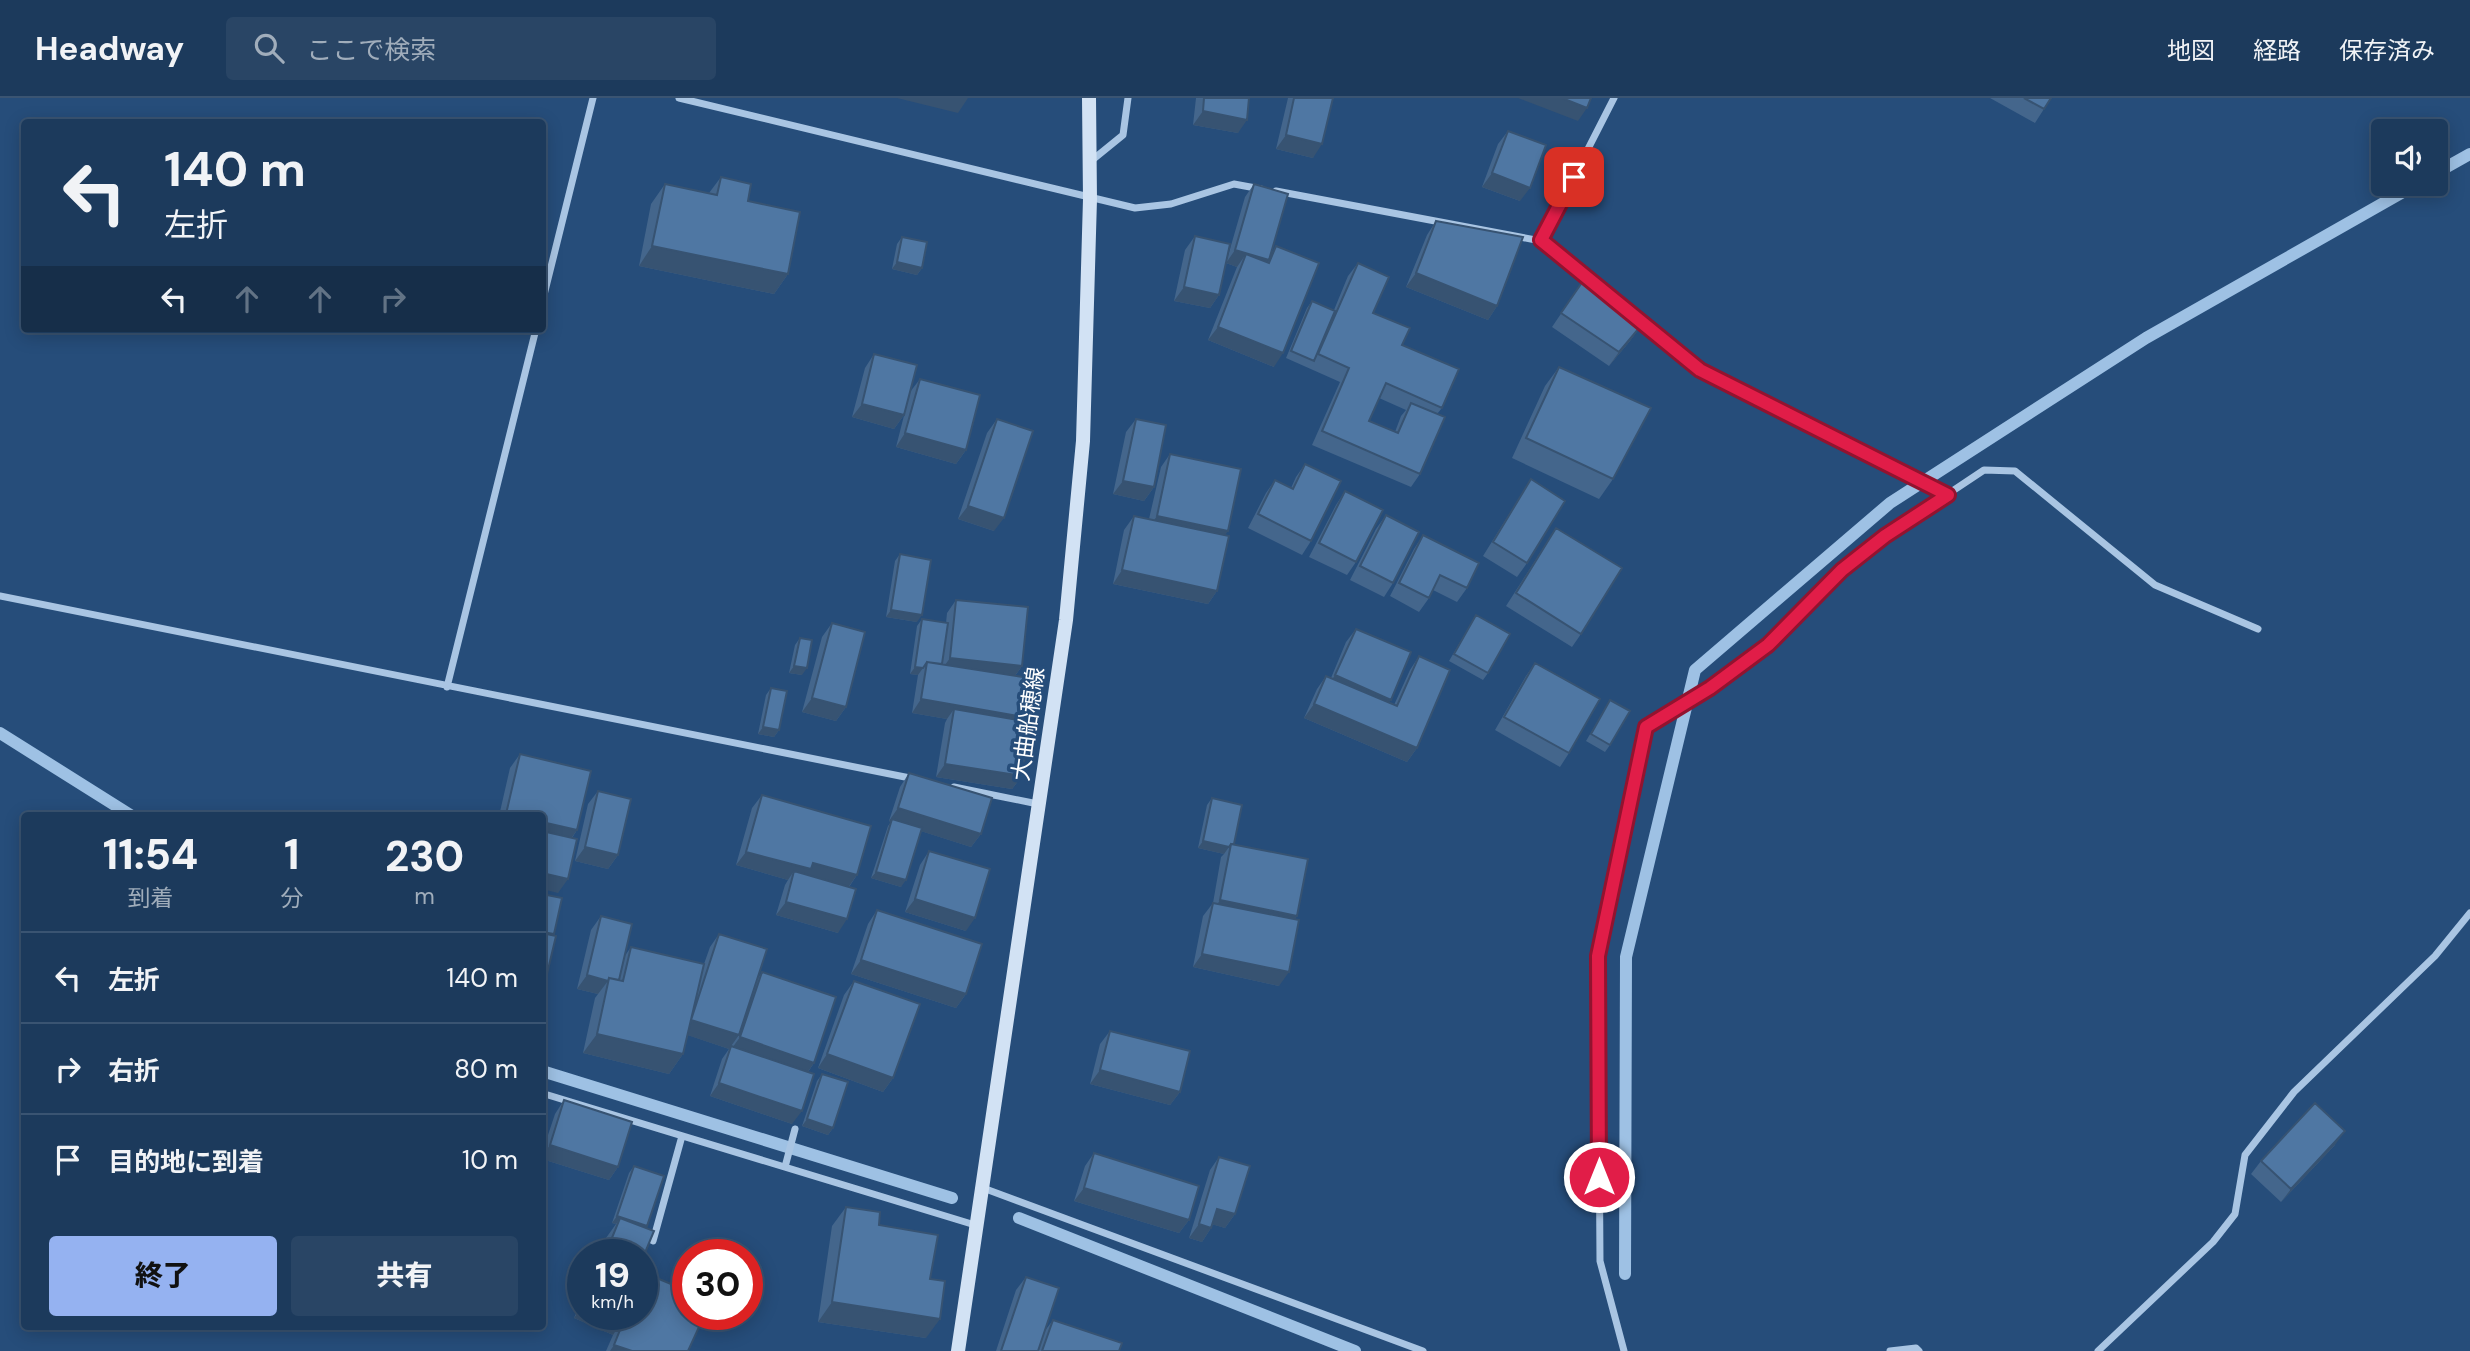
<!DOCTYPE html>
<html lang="ja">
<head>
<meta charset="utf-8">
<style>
	:root { --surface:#1c3a5c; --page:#294565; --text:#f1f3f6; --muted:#a0adbb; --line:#3a5472; --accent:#95b2f1 }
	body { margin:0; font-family:"DM Sans","Noto Sans JP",sans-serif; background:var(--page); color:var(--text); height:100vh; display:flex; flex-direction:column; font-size:26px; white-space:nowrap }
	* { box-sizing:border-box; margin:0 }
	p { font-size:23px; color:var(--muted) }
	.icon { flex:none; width:38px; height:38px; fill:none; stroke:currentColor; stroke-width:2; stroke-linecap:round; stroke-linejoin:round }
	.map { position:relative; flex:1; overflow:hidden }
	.details { position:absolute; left:21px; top:714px; width:525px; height:518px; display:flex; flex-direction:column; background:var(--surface); border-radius:7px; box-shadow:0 4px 18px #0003,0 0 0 2px var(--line) }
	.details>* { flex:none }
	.banner { position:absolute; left:21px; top:21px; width:525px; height:214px; border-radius:7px; box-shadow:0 4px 18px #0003,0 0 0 2px var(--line); background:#1c3a5c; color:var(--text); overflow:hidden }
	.buttons { position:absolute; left:2371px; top:21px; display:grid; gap:14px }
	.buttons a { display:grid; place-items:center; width:77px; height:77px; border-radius:7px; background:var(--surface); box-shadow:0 4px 18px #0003,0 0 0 2px var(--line); font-size:35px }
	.speed { position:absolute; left:567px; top:1141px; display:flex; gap:14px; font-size:35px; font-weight:700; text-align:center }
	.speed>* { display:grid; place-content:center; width:91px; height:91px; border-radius:50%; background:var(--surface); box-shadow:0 4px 18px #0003,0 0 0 2px var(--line); line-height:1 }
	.speed small { font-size:18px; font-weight:400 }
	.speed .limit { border:10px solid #d22; background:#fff; color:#111 }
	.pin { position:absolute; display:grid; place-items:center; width:60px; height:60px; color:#fff; margin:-30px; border-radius:14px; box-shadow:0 4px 10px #0006 }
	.me { position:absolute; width:77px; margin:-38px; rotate:0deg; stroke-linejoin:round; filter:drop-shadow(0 0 5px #0008) }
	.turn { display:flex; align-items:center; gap:24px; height:147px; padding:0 28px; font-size:32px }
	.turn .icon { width:91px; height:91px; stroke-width:2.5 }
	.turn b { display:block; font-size:49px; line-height:60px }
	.lanes { display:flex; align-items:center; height:66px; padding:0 28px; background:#0003; justify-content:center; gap:35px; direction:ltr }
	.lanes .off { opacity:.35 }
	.eta { display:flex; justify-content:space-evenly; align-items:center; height:119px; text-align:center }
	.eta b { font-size:42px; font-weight:800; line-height:49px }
	.button { display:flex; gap:14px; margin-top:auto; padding:14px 28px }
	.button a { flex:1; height:80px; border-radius:7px; background:var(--accent); color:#111; font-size:28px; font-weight:800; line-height:80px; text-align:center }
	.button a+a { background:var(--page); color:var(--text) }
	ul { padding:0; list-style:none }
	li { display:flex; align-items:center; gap:21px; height:91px; padding:0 28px; border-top:2px solid var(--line) }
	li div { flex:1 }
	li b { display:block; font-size:26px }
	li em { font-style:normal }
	header { display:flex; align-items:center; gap:42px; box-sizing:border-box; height:98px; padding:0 35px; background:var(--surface); border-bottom:2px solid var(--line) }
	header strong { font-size:33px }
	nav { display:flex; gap:38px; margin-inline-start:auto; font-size:24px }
	.search { width:490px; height:63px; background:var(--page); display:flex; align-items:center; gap:18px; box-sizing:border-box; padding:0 24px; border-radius:7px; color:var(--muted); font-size:26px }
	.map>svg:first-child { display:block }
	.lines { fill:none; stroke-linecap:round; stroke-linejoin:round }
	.stream { stroke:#9ec1e4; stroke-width:12 }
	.minor { stroke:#a9c5e3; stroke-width:7 }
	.secondary { stroke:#d2e2f4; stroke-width:14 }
	.wall { fill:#44668c; fill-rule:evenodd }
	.shaded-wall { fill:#375372 }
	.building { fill:#4f77a3; stroke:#375372; stroke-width:2 }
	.route-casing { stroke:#92132f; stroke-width:18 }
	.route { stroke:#e11d48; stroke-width:12 }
	.labels { text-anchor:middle; stroke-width:7; stroke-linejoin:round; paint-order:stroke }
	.street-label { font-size:23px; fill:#fff; stroke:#264d7a }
</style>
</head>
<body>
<header>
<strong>Headway</strong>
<div class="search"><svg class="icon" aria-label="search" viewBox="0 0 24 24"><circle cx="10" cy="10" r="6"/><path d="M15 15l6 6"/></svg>ここで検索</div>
<nav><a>地図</a><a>経路</a><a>保存済み</a></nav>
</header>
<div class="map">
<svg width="2470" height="1253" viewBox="0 0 2470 1253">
	<rect width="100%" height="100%" fill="#264d7a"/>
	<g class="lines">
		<path class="stream" d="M2436,75l34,-19
			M0,635l132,83
			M542,973l410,127
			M1019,1120l336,133
			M1625,1176l1,-317 69,-287 195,-167 256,-165 271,-154"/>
		<path class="minor" d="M679,0l456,110 36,-4 63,-20 27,5
			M1091,63l32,-26 5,-37
			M1276,93l265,50 73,-143
			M1541,143l159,129 248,125
			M542,205l51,-205
			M0,498l915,183
			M447,589l89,-358
			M954,689l84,17
			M548,997l427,130
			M785,1069l10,-38
			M983,1090l440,163
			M653,1143l29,-105
			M1624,1253l-24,-90 -2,-305 48,-229 64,-39 58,-43 74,-74 43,-35 99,-66 31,1 140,114 103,44
			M1890,1253l26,-3 3,3
			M2098,1253l115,-109 22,-28 10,-59 49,-63 141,-136 35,-43"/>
		<path class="secondary" d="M958,1253l108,-731 17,-179 7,-242 -1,-101"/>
	</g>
	<path class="wall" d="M1196,0h53l-11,35 -45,-8z
		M1288,0h45l-20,60 -37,-9z
		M1990,0h61l-16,25z
		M1508,33l12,70 -38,-14 16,-43z
		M721,79l27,24 40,73 -14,20 -135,-28 12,-62 14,-20 44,9z
		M1254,86l17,70 5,-8 -2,121 -66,-27 29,-73 -11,-4 -7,32 -9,13 -36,-7 11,-51 10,-14 31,27 19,-66z
		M1436,123l61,85 -9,14 -82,-33 21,-52z
		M902,139l20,31 -5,7 -25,-6 5,-25z
		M1358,165l15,50 29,32 40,63 -5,6 -17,60 -9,13 -99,-42 28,-63 -54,-24 21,-50 5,-7 22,9 14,-34zM1379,300l27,12 -5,6 -6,16 -26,-11z
		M1583,183l57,46 -10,14 -21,25 -57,-39z
		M874,256l30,61 -10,14 -42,-12 13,-49z
		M1559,269l54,112 -14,20 -87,-41 33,-72z
		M920,281l46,71 -10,14 -60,-17 14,-55z
		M997,321l-3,112 -36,-12 29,-86z
		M1136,321l18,68 -10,14 -31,-7 13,-62z
		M1170,356l55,81 -8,56 -9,13 -95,-20 11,-54 10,-14 15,3 12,-52z
		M1305,366l6,77 -9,14 -54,-27 18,-35 9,-13 16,8 5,-11z
		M1531,381l-4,84 -10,14 -34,-21z
		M1345,393l11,71 -9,13 -38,-18 27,-52z
		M1386,417l7,68 -9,14 -34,-17 26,-51z
		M1556,430l25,106 -9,13 -66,-41z
		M1423,437l44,53 -10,14 -24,-12 -4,8 -10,14 -29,-16 24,-47z
		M900,456l17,68 -31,-5 9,-56z
		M956,502l66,66 -7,10 15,42 -3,3 -5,55 -10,13 -76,-12 9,-54 2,-4 -35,-6 6,-38 -8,-1 7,-48 5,-7 24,4 1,-10z
		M1476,517l12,58 -5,7 -34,-19z
		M832,525l14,84 -10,14 -34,-9 20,-75z
		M1356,531l33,74 5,2 16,-35 9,-14 -2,92 -10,14 -103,-44 13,-29 9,-13 5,2 15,-36z
		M800,540l2,37 -13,-2 6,-28z
		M1535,565l34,90 -9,14 -65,-37 31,-54z
		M771,590l8,42 -5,7 -16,-3 8,-39z
		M1610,602v45l-5,7 -19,-11z
		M520,656l57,76 -5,8 -14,55 -16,-77h-43l11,-48z
		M909,675l72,61 -10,13 -50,-16 -20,56 -30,-9 17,-52 3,-4 -2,-1 11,-34z
		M598,693l20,64 -10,14 -33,-8 13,-57z
		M762,697l95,80 -8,12 -11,46 -62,-18 9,-30 3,-5 -52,-15 16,-57z
		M1212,700l22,46 63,72 -2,3 -16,67 -86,-19 10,-51 10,-13 8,-46 3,-3 -26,-6 9,-43z
		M929,753l37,80 -61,-19 15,-47z
		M877,812l89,84 -10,14 -105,-34 17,-50z
		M601,818l23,41 7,-10 73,17 6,-17 9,-13 39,44 4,-6 52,91 -6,9 -16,52 -82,-28 12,-37 7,-10 -41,-14 -5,19 -14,20 -86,-21 12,-55 3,-4 -21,-5 14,-59z
		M854,883l39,97 -10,14 -65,-24 26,-73z
		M1110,933l70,61 -10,13 -80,-21 10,-40z
		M822,976l11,54 -5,7 -26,-9 15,-45z
		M564,1002l54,67 -9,13 -67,-21v-6l13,-39z
		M2335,1047l-54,57 -30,-28 10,-13z
		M1094,1055l95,67 -10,13 -105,-32 11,-35z
		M1219,1059l16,57 -10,14 -13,-4 -1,4 -9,14 -13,-4 21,-68z
		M634,1068l13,60 -2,1 -3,28h-43l7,-17 10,-14 -4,-1 17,-50z
		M846,1109l33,18 51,54 -4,59 -108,-16 14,-96z
		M1026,1179l18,55 9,-12 66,31h-123l20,-61z
		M583,1198v18h59l46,37h-82l7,-16 -39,-17z"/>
	<path class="shaded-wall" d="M897,0h71l-10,15z
		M1518,0h44l25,10 -9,13z
		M1203,13l44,9 -9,13 -45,-8z
		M1286,37l36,9 -9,14 -37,-9z
		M1492,75l38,15 -10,13 -38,-14z
		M652,148l136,28 -14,20 -135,-28z
		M1235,152l34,10 -10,14 -13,-20 -9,13 -11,-4z
		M897,164l25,6 -5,7 -25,-6z
		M1416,175l81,33 -9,14 -82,-33z
		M1184,189l35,8 -9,13 -36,-7z
		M1218,229l65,26 -9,14 -66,-27z
		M1640,229l-10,14 -21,25 10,-14z
		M862,306l42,11 -10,14 -42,-12z
		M905,335l61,17 -10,14 -60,-17z
		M1123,383l31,6 -10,14 -31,-7z
		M968,408l36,12 -10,13 -36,-12z
		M1157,418l71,15 -10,14 -71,-15z
		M1122,472l95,21 -9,13 -95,-20z
		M891,512l31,5 -5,7 -31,-5z
		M950,560l72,8 -10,14 -72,-8z
		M794,568l13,2 -5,7 -13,-2z
		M915,569l8,1 -5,7 -8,-1z
		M1335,577l56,25 -10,13 -55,-24z
		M812,600l34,9 -10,14 -34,-9z
		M921,601l109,19 -10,13 -66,-22 -7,10 -35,-6z
		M1314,606l103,44 -10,14 -103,-44z
		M763,629l16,3 -5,7 -16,-3z
		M945,666l77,12 -10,13 -76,-12z
		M898,710l83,26 -10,13 -79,-25v-3l-1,3 -2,-1z
		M542,724l35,8 -9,13 -26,-5z
		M1203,743l26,6 -5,7 -26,-6z
		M585,749l33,8 -10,14 -33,-8z
		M746,754l67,11 44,12 -10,14 -53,-18 -6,9 -52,-15z
		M876,774l30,8 -5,7 -30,-9z
		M542,775l26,6 -10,14 -16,-4z
		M915,801l60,19 -9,13 -61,-19z
		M1220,802l77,16 -9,14 -77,-16z
		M786,804l61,17 -9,14 -62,-18z
		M1202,856l87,18 -10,14 -86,-19z
		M861,862l105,34 -10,14 -105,-34z
		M587,877l21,6 -10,13 -21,-5z
		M691,922l48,15 -10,14 -48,-16z
		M597,936l86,20 -14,20 -86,-21z
		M740,939l74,26 -9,13 -75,-25z
		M827,956l66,24 -10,14 -65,-24z
		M1100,972l80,22 -10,13 -80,-21z
		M719,985l83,28 -10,13 -82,-28z
		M807,1021l26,9 -5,7 -26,-9z
		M2345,1033l-10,14 -54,57 10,-13z
		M550,1047l68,22 -9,13 -67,-21v-3z
		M1084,1090l105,32 -10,13 -105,-32z
		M1217,1111l18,5 -10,14 -18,-5z
		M617,1118l30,10 -5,7 -22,-15 -4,6 -4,-1z
		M1199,1126l12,4 -9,14 -13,-4z
		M832,1204l108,17 -14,19 -108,-16z
		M583,1207v9l43,1 -13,20 -39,-17z
		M614,1247l18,6h-22z"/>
	<path class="building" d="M1204,0h45l-2,22 -44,-9z
		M1294,0h39l-11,46 -36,-9z
		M1562,0h29l-4,10z
		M2024,0h27l-7,11z
		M1508,33l38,14 -16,43 -38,-15z
		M721,79l30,7 -3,17 52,11 -12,62 -136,-28 13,-62 52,11z
		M1254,86l34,10 -19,66 -34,-10z
		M1436,123l87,16 -26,69 -81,-33z
		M1195,138l35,8 -11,51 -35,-8z
		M902,139l25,5 -5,26 -25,-6z
		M1276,148l43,17 -36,90 -65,-26 28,-73 23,9z
		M1358,165l31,14 -16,36 37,15 -8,17 57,24 -17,39 -56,-25 -17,38 29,12 13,-30 34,14 -25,57 -98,-43 27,-63 -31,-14z
		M1583,183l57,46 -21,25 -58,-39z
		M1312,203l23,10 -21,50 -23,-10z
		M874,256l43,11 -13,50 -42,-11z
		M1559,269l92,41 -38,71 -87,-41z
		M920,281l60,16 -14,55 -61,-17z
		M997,321l36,12 -29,87 -36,-12z
		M1136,321l30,6 -12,62 -31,-6z
		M1170,356l71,15 -13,62 -71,-15z
		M1305,366l36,17 -30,60 -53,-27 17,-34 18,9z
		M1531,381l34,22 -38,62 -34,-21z
		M1345,393l38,19 -27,52 -37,-19z
		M1386,417l33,17 -26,51 -33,-17z
		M1134,418l95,20 -12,55 -95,-21z
		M1556,430l66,40 -41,66 -65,-41z
		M1423,437l56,28 -12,25 -27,-13 -11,23 -30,-15z
		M900,456l31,6 -9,55 -31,-5z
		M956,502l72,7 -6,59 -72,-8z
		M1476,517l34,19 -22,39 -34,-19z
		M922,521l26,4 -6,41 -15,-2 -4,6 -8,-1z
		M832,525l33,9 -19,75 -34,-9z
		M1356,531l55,23 -20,48 -56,-25z
		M800,540l12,2 -5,28 -13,-2z
		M1419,558l31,14 -33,78 -103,-44 12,-28 71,30z
		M927,564l109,17 -6,39 -109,-19z
		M1535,565l65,36 -31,54 -65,-36z
		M771,590l16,3 -8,39 -16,-3z
		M1610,602l20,11 -20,34 -19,-11z
		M954,611l76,13 -8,54 -77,-12z
		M520,656l71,17 -14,59 -35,-8v-6h-27l-9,-2z
		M909,675l83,25 -11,36 -83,-26z
		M598,693l33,8 -13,56 -33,-8z
		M762,697l109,31 -14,49 -44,-12 -2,6 -65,-17z
		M1212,700l30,7 -8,39h-3l-2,3 -26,-6z
		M892,721l30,9 -16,52 -30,-8z
		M542,733l35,8 -9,40 -26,-6z
		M1231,746l77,15 -11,57 -77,-16z
		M929,753l61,18 -15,49 -60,-19z
		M794,773l62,18 -9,30 -61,-17z
		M542,796l20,4 -8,36 -12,-2z
		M1213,805l86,17 -10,52 -87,-18z
		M877,812l105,34 -16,50 -105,-34z
		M601,818l31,8 -13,56 -10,-2 -1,3 -21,-6z
		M542,835l14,3 -14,59z
		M719,836l48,15 -28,86 -48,-15z
		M631,849l73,17 -21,90 -86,-20 12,-56 14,3z
		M762,874l74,25 -22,66 -74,-26z
		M854,883l66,23 -27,74 -66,-24z
		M1110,933l80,20 -10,41 -80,-22z
		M731,948l83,28 -12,37 -83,-28z
		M822,976l26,8 -15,46 -26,-9z
		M564,1002l68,22 -14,45 -68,-22z
		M2315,1005l30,28 -54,58 -30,-28z
		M1094,1055l105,33 -10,34 -105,-32z
		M1219,1059l31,9 -15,48 -18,-5 -6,19 -12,-4z
		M634,1068l30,10 -17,50 -30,-10z
		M846,1109l34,5 -1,13 59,10 -8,44 15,2 -5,38 -108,-17z
		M620,1120l34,13 -12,29v-5h-37z
		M642,1174l46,19v23h17l-17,37h-56l-18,-6 12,-30 -1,-1h17z
		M1026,1179l33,11 -21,63h-37z
		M1053,1222l69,23 -3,8h-77z"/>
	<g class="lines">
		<defs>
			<path id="route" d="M1574,79l-33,63 159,130 248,125 -63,41 -43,34 -74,75 -58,43 -64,39 -48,229 1,221"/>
		</defs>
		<use href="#route" class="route-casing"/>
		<use href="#route" class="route"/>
	</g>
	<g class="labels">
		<g class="street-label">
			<text transform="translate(1028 626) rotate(-82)" y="8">大曲船穂線</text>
		</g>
	</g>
</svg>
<div class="buttons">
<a><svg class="icon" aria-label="sound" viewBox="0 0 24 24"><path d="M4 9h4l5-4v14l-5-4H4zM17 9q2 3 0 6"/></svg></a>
</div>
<div class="speed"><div>19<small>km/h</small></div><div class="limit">30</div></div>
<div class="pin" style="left:1574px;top:79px;background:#d93025"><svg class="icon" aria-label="arrive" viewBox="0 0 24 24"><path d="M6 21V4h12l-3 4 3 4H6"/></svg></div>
<svg class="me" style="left:1599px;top:1079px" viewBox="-20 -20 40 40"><circle r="17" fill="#e11d48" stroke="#fff" stroke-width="3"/><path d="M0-11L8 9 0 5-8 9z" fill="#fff"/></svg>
<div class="banner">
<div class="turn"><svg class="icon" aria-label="left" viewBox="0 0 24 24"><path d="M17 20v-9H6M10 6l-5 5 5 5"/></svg><div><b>140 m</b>左折</div></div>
<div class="lanes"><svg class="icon" aria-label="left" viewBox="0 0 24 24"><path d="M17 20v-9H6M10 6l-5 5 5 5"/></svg><svg class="icon off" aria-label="ahead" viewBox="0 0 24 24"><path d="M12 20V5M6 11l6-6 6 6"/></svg><svg class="icon off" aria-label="ahead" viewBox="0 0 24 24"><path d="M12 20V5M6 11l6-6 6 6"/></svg><svg class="icon off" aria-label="right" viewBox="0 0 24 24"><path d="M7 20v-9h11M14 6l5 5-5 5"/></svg></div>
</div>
<section class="details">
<div class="eta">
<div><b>11:54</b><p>到着</p></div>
<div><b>1</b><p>分</p></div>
<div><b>230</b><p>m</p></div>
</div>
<ul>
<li><svg class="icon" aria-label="left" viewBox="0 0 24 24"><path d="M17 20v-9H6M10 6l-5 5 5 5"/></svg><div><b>左折</b></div><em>140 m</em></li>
<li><svg class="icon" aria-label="right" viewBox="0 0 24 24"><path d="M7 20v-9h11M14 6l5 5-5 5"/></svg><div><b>右折</b></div><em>80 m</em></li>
<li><svg class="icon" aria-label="arrive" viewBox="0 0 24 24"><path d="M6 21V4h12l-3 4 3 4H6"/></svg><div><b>目的地に到着</b></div><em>10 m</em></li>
</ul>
<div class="button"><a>終了</a><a>共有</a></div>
</section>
</div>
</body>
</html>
